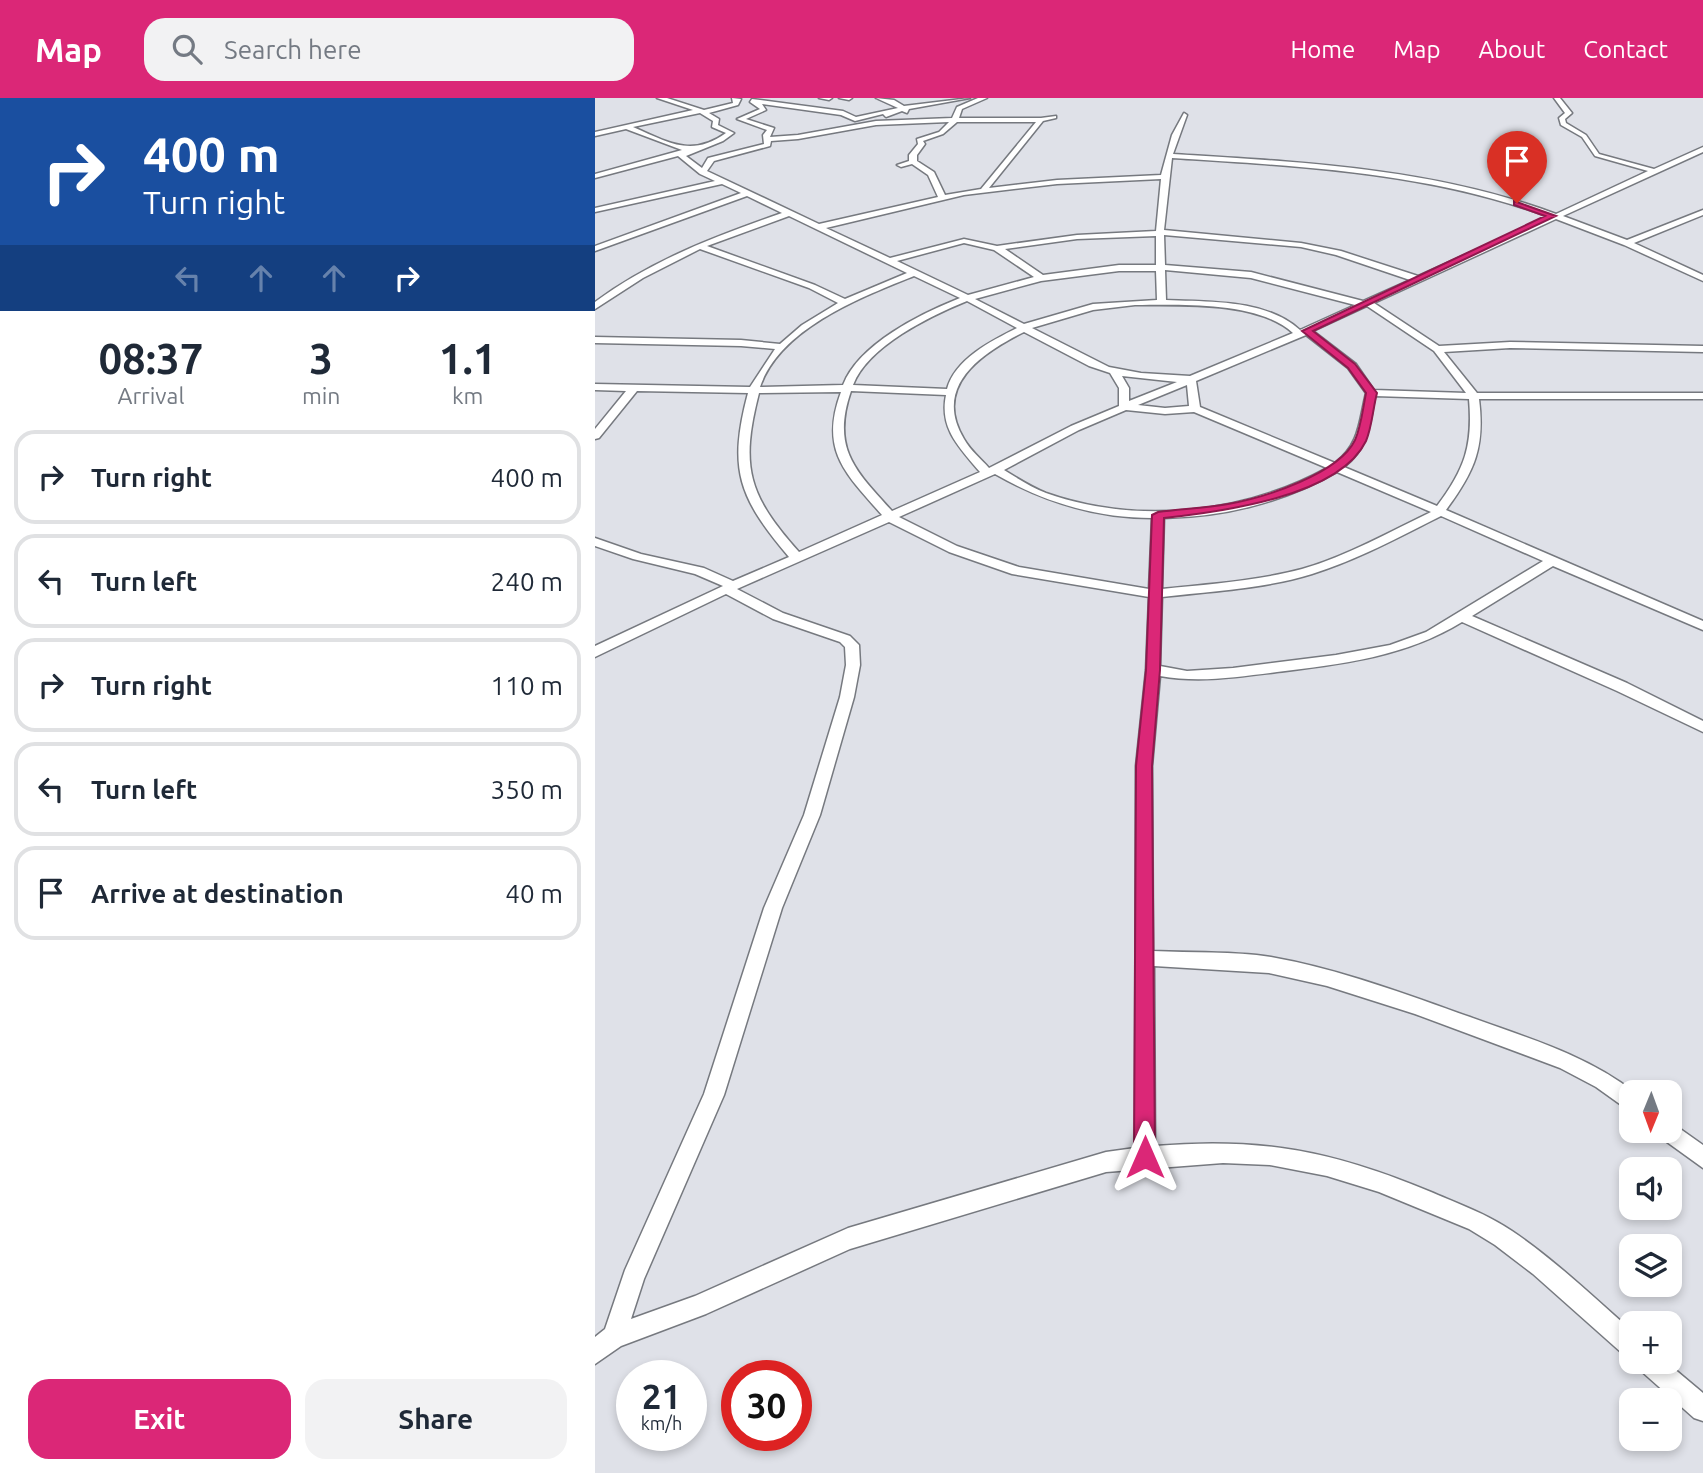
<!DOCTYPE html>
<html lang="en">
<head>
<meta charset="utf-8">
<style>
	:root { --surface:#fff; --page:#f2f2f3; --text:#1f2937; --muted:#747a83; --line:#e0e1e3; --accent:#db2777 }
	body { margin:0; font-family:Ubuntu,sans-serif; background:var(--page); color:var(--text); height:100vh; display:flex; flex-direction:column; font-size:26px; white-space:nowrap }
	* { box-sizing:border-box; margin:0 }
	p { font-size:23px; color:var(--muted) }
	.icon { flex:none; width:38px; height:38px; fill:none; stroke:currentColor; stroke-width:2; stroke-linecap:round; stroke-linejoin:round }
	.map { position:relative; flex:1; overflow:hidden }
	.drawer { display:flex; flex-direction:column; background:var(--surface); width:595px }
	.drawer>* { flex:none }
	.banner { background:#1a4fa0; color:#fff; overflow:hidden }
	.needle { width:46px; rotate:181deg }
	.tools { position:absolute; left:1024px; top:982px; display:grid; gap:14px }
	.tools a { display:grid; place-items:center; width:63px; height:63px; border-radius:14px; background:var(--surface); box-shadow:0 4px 10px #0003; font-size:35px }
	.speed { position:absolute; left:21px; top:1262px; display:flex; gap:14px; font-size:35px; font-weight:700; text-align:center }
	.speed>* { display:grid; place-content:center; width:91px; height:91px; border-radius:50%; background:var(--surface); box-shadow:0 4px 10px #0003; line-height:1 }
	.speed small { font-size:18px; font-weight:400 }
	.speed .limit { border:10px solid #d22; background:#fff; color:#111 }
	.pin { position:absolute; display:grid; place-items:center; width:60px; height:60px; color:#fff; margin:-72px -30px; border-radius:50% 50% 50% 0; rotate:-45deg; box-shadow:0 0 7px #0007 }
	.pin .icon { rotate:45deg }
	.me { position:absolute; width:77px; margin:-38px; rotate:0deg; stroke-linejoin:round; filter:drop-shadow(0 0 5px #0008) }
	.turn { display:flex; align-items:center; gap:24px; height:147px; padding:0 28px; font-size:32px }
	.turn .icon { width:91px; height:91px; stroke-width:2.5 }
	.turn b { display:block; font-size:49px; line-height:60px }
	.lanes { display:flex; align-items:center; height:66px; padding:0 28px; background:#0003; justify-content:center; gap:35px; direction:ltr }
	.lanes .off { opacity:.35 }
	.eta { display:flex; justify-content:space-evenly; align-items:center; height:119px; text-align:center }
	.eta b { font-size:42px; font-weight:600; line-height:49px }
	.cta { display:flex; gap:14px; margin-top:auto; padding:14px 28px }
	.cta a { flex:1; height:80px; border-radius:21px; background:var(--accent); color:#fff; font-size:28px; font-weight:600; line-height:80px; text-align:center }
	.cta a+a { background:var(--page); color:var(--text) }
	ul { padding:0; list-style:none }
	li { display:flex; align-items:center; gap:21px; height:94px; margin:0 14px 10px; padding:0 14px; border:4px solid var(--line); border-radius:21px }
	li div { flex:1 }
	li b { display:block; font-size:26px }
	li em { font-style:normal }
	header { display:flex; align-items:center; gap:42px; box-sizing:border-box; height:98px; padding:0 35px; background:var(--accent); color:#fff }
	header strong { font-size:33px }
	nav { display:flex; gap:38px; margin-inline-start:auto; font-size:24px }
	.search { width:490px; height:63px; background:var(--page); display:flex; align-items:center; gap:18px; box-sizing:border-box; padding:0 24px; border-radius:21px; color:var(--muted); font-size:26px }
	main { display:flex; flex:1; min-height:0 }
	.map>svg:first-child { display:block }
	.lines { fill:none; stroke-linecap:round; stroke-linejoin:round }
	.minor-casing { stroke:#76797f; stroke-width:3 }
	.minor { fill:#fff; fill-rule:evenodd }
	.route { fill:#db2777; stroke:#8e194d; stroke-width:2 }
</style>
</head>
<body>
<header>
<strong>Map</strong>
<div class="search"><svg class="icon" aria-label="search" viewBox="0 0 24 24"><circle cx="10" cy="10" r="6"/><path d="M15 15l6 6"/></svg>Search here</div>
<nav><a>Home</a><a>Map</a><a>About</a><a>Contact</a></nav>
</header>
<main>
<section class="drawer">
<div class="banner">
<div class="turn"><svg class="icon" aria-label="right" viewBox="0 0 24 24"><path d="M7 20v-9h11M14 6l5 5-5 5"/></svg><div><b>400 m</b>Turn right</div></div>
<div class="lanes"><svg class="icon off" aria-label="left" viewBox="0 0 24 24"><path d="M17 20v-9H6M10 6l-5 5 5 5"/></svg><svg class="icon off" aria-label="ahead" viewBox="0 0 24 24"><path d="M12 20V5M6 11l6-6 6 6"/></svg><svg class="icon off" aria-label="ahead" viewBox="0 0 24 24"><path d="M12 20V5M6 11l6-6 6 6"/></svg><svg class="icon" aria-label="right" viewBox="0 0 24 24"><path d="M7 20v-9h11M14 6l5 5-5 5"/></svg></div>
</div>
<div class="eta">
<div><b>08:37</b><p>Arrival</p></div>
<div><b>3</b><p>min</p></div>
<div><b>1.1</b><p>km</p></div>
</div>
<ul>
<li><svg class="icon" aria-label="right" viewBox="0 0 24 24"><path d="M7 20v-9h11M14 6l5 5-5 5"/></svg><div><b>Turn right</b></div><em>400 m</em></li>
<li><svg class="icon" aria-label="left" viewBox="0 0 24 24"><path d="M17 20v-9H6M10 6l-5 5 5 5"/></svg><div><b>Turn left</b></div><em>240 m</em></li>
<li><svg class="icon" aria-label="right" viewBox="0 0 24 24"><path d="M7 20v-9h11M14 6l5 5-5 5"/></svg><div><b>Turn right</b></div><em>110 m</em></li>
<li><svg class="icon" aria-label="left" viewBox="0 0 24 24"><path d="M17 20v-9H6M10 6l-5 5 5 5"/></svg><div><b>Turn left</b></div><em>350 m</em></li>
<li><svg class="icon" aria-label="arrive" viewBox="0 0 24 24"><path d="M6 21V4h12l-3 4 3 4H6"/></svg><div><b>Arrive at destination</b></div><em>40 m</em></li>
</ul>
<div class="cta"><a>Exit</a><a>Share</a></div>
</section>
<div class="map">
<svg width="1108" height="1375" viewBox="0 0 1108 1375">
	<rect width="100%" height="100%" fill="#dfe1e8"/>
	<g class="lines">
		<defs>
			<path id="minor" d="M62,0h10l37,12 29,-7 -1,-5 9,1 -3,6 -29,8 10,6 -1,6 16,8 -11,8 -37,15 16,12 6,-10 56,-14 -1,-9 4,-5 -30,-11 23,-10 -10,-7 2,-3 91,12 13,6 42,-9 -22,-10 18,2 10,6 66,-8 -61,11 -2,4 -5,-2 -16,6 -3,-3 -28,7 -14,-6 -79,-11 4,6 -20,9 28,9 -4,9 28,-2 78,-14 76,-3 5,-11 21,-9h9l-25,11 -3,9h82l15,-2v2l-13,3 -54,67 68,-8 104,-5 11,-40 12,-22 3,2 -14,39c128,8 261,14 383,60l92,-43 -53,-15 -13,-19 -21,-12 -2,-7 6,-5 -11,-15h6l12,15 -7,6 1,4 20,12 13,19 55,15 49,-22v5l-140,64 64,24 76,-30v5l-69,28 69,32v6l-79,-36 -68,-26 -182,84 65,43 71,-4 193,4v6l-193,-4 -66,4 33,41h226v6h-224c6,48 -4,72 -33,111l257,111v9l-150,-64 -81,50 155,67 76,38v11l-86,-41 -155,-69c-57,35 -120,42 -185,50 -40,5 -78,11 -117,4l-8,90 1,185c39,2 80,0 118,6 68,12 134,37 199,60 57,21 115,37 164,75h-3v20l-35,-25 -36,-19 -145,-54 -88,-28 -58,-13 -115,-7 1,180c106,-9 178,5 276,46 28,12 56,22 81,39 43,29 80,65 119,99v28l-8,-4 -90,-80 -38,-29 -26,-16 -90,-37 -52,-16 -57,-11 -47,-2 -117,9 -256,77 -144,65 -85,32 -26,18v-27l10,-8 20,-59 79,-176 60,-186 40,-93 36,-118 6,-32 -1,-18 -5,-5 -67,-23 -47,-25 -131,63v-11l128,-60 -28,-12 -62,-15 -38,-13v-8l46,16 63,14 29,13 56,-24c-51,-60 -61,-88 -41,-164l-111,-2 -38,47 -4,1v-10l31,-38 -31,-1v-6l155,3 25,-38 -34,-3 -146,-3v-6l146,3 39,4 22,-19 36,-22 -29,-15 -109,-39 -57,29 -48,31v-7c57,-42 121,-66 187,-89l-35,-17 -152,55v-5l146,-53 -19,-9 -127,28v-4l120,-27 -15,-7 -22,-18 -83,22v-4l87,-24 -56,-21 -31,7v-4l98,-22zM105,15l13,8 -1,6 14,6c-35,25 -58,9 -93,-6zM354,24l-10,10 -22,7 1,5 -9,11v6l-12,4 4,2 11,-3 16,11 10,22 -119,27 -112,-53 7,-10 56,-15 1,-5 27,-2 78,-14zM362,24h79l-55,67 -36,6 -11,-23 -17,-11v-6l8,-11 -2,-3 20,-7zM577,60c126,8 257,14 377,59l-131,59 -77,-25 -40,-8 -137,-13zM566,81l-5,52 -79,4 -80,11 -33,-7 -74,19 -64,-30 138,-33 93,-11zM194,118l118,57 -62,26 -30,-14 -108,-39zM569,137l137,12 35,8 74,25 -47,21 -112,-29 -86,-7zM561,138v29h-37l-76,10 -38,-26 72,-10zM369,145l30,7 40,27 -66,18 -71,-34zM570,172l86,8 104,27 -55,25c-34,-31 -90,-28 -134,-30zM524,173h37l1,29 -64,4 -69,20 -49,-25 66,-18zM319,178l46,22c-40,16 -101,46 -117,87l-83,2c20,-59 102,-90 154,-111zM372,203l50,27c-26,13 -62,31 -70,61l-94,-4c15,-39 77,-69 114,-84zM540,207c45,0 123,-4 158,28l-103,43 -49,-3 -32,-6 -77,-39 61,-18zM772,208l67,45 32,42 -92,-3 -18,-26 -43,-33zM429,234l65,34 21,7 9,15v18l-48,20 -82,42c-8,-9 -19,-18 -25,-29 -32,-53 18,-86 60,-107zM711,237l42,33 18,25c-7,28 -6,51 -31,70l-135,-56 -4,-26zM527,278l55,6 -48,19v-13zM592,287l2,21 -24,2 -27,-3zM256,293l95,4c-7,34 14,53 34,77l-88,39c-36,-40 -61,-62 -41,-120zM246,294c-22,59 5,82 41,123l-83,37c-51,-57 -59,-85 -40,-159zM780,298l94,3c4,46 -4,70 -32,107l-93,-39c25,-19 26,-43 31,-71zM531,312l39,4 29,-2 133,56c-84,46 -190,57 -281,25 -15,-6 -29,-15 -42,-23l75,-40zM742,374l94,40c-42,20 -84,44 -129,57 -45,12 -93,15 -140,20l2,-71c60,-1 121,-16 173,-46zM400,376c49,28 100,44 157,44l-3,71 -130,-22 -62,-21 -58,-29zM846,418l102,45 -117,71 -36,13 -54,10 -103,13 -46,3 -27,-5 2,-69c50,-6 102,-8 150,-23 45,-14 87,-37 129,-58zM294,424l60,30 63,22 137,23 -3,73 -10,96 -1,382 -29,4 -258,76 -153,68 -64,23 13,-40 80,-184 58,-187 38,-93 34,-118 6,-32 -1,-20 -9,-9 -67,-23 -46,-24z
				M224,0h13l-3,2z
				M244,0h13l-3,2z
				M1074,1023l34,24v23l-43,-31 -3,-7h12z
				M1041,1264h30l37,31v28l-9,-3 -54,-48z"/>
		</defs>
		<use href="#minor" class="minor-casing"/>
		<use href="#minor" class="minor"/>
	</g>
	<path class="route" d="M919,103l42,15 -243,115 42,33 22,29c-4,15 -5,34 -11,48 -27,56 -146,71 -202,77l-4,152 -8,96 3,391 -3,8 -7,3 -8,-3 -3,-8 2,-391 10,-96 6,-155 6,-3c23,-3 47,-4 70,-8 35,-6 111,-30 127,-64 6,-13 8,-32 11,-47l-18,-25 -46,-37 243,-115 -31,-11z"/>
</svg>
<div class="tools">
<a><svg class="needle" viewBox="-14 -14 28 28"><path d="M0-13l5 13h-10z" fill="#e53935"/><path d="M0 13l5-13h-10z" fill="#747a83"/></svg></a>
<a><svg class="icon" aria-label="sound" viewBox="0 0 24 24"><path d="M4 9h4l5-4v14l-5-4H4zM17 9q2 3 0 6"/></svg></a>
<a><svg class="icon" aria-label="layers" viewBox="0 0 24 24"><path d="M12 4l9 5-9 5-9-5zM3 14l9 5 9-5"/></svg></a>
<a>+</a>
<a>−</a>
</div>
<div class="speed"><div>21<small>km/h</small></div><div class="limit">30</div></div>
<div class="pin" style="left:922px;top:105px;background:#d93025"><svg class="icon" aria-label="arrive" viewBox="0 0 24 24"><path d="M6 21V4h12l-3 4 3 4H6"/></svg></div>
<svg class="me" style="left:550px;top:1059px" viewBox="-20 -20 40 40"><path d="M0-17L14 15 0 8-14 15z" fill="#db2777" stroke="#fff" stroke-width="4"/></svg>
</div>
</main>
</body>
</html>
